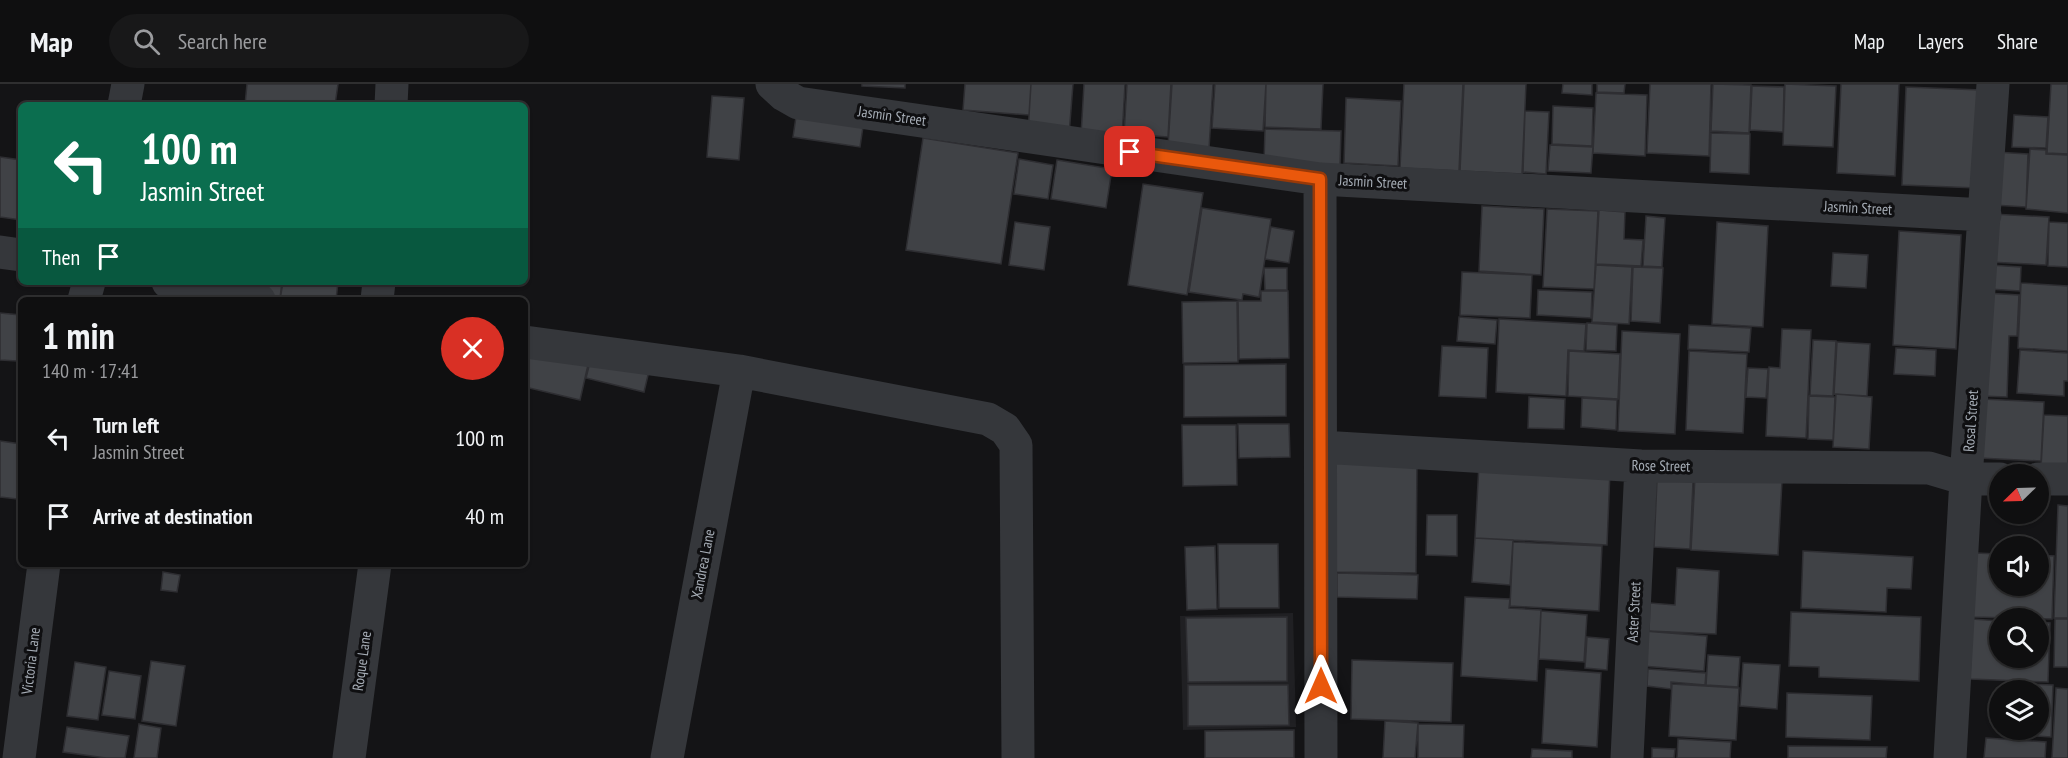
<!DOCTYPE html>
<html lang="en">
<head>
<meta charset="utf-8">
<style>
	:root { --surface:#0f0f10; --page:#181819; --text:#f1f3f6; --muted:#9b9c9f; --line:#2f2f30 }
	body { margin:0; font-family:"PT Sans Narrow",sans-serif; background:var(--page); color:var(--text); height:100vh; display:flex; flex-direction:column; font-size:22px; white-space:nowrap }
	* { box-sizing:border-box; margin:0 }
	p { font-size:20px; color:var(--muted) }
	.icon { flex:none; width:33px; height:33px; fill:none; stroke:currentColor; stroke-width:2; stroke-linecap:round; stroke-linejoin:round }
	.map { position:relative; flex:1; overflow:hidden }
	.details { position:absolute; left:18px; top:213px; width:510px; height:270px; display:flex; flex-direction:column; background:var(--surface); border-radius:9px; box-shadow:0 2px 4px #0004,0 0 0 2px var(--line) }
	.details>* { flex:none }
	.hud { position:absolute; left:18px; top:18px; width:510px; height:183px; border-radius:9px; box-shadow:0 2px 4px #0004,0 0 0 2px var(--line); background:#0b6e4f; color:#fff; overflow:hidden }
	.needle { width:39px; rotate:247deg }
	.tools { position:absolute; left:1989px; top:380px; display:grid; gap:12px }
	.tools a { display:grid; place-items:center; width:60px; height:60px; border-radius:50%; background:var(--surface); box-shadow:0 2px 4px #0004,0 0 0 2px var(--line); font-size:30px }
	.pin { position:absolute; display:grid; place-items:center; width:51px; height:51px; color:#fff; margin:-26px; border-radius:12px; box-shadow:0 3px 9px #0006 }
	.me { position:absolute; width:66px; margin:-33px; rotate:0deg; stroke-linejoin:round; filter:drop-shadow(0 0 4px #0008) }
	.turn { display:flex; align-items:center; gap:21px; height:126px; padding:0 24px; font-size:27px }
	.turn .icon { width:78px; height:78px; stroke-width:2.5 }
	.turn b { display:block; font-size:42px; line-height:51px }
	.then { display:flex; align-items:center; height:57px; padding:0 24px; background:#0003; gap:12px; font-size:22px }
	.round { display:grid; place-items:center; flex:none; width:63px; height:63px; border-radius:32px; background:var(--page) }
	.overview { display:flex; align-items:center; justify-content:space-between; height:102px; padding:0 24px }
	h1 { font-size:36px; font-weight:600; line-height:45px }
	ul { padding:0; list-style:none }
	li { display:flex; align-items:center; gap:18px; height:78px; padding:0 24px }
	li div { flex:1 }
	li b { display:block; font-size:22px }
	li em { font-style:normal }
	header { display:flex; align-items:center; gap:36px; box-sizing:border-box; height:84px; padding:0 30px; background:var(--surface); border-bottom:2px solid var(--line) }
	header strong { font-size:28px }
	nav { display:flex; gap:33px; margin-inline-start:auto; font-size:21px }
	.search { width:420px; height:54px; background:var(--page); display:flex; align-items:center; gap:15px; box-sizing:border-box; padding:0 21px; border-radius:33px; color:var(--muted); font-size:22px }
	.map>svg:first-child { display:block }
	.built { fill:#202023 }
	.building { fill:#404246; stroke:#2e2e32; stroke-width:1.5 }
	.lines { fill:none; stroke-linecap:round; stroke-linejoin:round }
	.minor { stroke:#35373b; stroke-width:33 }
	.route-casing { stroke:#983908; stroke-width:15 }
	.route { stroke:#ea580c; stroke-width:10 }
	.labels { text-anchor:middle; stroke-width:6; stroke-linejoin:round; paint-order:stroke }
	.street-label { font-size:15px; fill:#a6adb6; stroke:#0f0f11 }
</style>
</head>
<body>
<header>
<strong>Map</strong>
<div class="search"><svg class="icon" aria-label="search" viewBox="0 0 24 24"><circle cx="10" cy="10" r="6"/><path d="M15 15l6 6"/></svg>Search here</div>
<nav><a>Map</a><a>Layers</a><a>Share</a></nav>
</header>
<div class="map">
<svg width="2068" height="674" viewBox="0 0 2068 674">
	<rect width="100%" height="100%" fill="#141416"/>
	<path class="built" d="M1293,529l3,114 -113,3 -3,-114z"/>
	<path class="building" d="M247,0h91l-3,21h-90z
		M862,0h43v4l-43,-2z
		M965,0h66l-2,31 -66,-5z
		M1031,0h42l-4,51 -41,-3z
		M1084,0h41l-3,54 -41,-3z
		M1127,0h44l-3,53 -44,-3z
		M1172,0h41l-4,65 -41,-3z
		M1215,0h51l-3,47 -51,-3z
		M1266,0h57l-2,45 -56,-2z
		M1404,0h59l-4,87 -59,-3z
		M1464,0h62l-4,90 -62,-3z
		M1563,0h29v11l-30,-2z
		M1597,0h28l-1,9 -27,-1z
		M1650,0h61l-2,72 -62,-3z
		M1713,0l38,1 -2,48 -38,-2z
		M1785,0l51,2 -3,61 -50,-2z
		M1841,0h58l-4,92 -58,-3z
		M2051,0h17v70l-21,-1z
		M1752,2l32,1 -1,45 -33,-2z
		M1906,3l75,3 -4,98 -75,-3z
		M1596,9l51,2 -2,61 -52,-3z
		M712,12l32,2 -5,62 -32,-3z
		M1346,14l55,3 -3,65 -54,-3z
		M1553,22l40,2 -1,38 -40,-2z
		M797,26l67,10 -4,27 -67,-10z
		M1525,27l24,1 -3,62 -23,-2z
		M2014,31l34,2 -2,31 -34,-1z
		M1265,45l76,2 -1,35 -76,-4z
		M1711,49l39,1 -1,40 -39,-2z
		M923,54l95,15 -17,111 -95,-14z
		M1550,61l43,2 -2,26 -43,-2z
		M2030,65l16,1v4l22,1v58l-42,-4z
		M1995,68l33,2 -2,53 -33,-2z
		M0,73l21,3v60l-21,-3z
		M1019,75l34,6 -5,34 -34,-5z
		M1057,76l55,9 -6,39 -55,-9z
		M1143,100l60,9 -16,102 -59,-10z
		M1482,122l62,3 -3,66 -62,-4z
		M1202,124l69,11 -12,78 -16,-3 -1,6 -53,-8z
		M1547,125l51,2 -4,78 -51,-2z
		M1599,126l26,2 -1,27 19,1 -2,26 -45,-2z
		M1992,130l57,3 -3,48 -57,-3z
		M1646,132l19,2 -3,49 -19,-1z
		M1015,138l35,5 -6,43 -35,-5z
		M1717,138l51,4 -5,101 -51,-3z
		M2049,138l19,1v44l-20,-1z
		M1271,143l23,4 -5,32 -24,-4z
		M1899,147l62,4 -5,114 -63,-4z
		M1833,169l35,2 -2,33 -35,-2z
		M1596,181l36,2 -3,57 -37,-2z
		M1990,181l31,2 -1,24 -31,-2z
		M1633,183l30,1 -3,55 -29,-2z
		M1264,184h23v22h-22z
		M1462,188l70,3 -2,43 -70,-3z
		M231,198h51l-2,16 -51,-6z
		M283,198h55l-2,18h-56z
		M2021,199l47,3v65l-50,-3z
		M1538,206l54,2 -1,26 -54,-3z
		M1261,207h27l1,67 -50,1 -1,-58h23z
		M1985,209l34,2 -2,41h-8l-2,61 -27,-1z
		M1237,217l1,61 -55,1 -1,-61z
		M0,229l21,2 -4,46 -17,-1z
		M1459,233l38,3 -2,24 -38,-3z
		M1499,235l87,5 -2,27 -16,-1 -2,46 -70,-4z
		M1587,239l30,2 -1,26 -30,-1z
		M1689,241l62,3 -2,24 -61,-3z
		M1782,245l29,1 -5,108 -40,-2 3,-69 11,1z
		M1622,247l58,3 -5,100 -57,-3z
		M1813,256l23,1 -3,55 -23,-1z
		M1837,258l33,2 -3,52 -33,-2z
		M1442,262l46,2 -2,50 -47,-2z
		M1896,264l40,2 -1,26 -41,-2z
		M2020,266l48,3v28h-4v15l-47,-3z
		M525,267l63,14 -8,35 -55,-13z
		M1569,267l51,3 -2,45 -50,-3z
		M1689,267l58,3 -4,79 -57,-3z
		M591,274l58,13 -5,21 -58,-14z
		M1286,280v52l-102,1v-52z
		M1748,284l20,1 -2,29 -20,-1z
		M1836,310l36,3 -3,52 -36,-2z
		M1809,312l26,1 -2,43 -25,-1z
		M1529,313l36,2 -1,30 -36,-1z
		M1582,314l35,2 -1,30 -35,-3z
		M1982,315l62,3 -3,59 -62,-3z
		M2044,331l24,1v53l-27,-2z
		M1238,340h51l1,33 -51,1z
		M1182,341h54l1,60 -54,1z
		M0,357l21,3v27l-4,28 -17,-2z
		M1335,377l82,1 -1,111 -82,-1z
		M1479,380l131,7 -3,74 -132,-7z
		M1695,393l87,4 -4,74 -87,-5z
		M1657,396l36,2 -3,67 -36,-2z
		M2058,421l10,1v112h-14z
		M1427,431h30v41l-31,-1z
		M1475,454l38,2 -3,45 -38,-3z
		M1513,458l89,4 -3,65 -89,-5z
		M1218,460h60l1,64h-60z
		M1215,462l2,63 -30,1 -2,-63z
		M1803,467l110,6 -2,32 -24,-1 -1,24 -85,-4z
		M1975,469l25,1v31h38v-30l16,1 -2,63 -79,-2z
		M1677,484l42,3 -3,63 -67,-3 1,-28 25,2z
		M163,488l17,3 -3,17 -16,-2z
		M1337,489l81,2 -1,24 -80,-2z
		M1465,513l45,2 -1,9 32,2 -4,71 -76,-5z
		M1541,527l46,4 -3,47 -45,-3z
		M1791,528l130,5 -2,64 -100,-4v-10l-30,-1z
		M1287,533v64l-99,1 -2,-64z
		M1972,535l28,2v36h38v-35l12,1 -2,59 -78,-3z
		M2055,535h13v48h-14z
		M1644,547l63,5 -3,35 -62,-5z
		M1587,553l22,2 -2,31 -22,-2z
		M1708,571l32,2 -2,30 -32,-2z
		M1352,576l101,3 -2,59 -100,-3z
		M151,577l34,5 -9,60 -34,-5z
		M75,578l31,5 -8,53 -31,-4z
		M1743,579l37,2 -3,44 -37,-3z
		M1546,585l55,4 -4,74 -55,-4z
		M1648,585l58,4 -1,12 -34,-3v7l-24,-3z
		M109,587l32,5 -6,43 -33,-4z
		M1672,600l67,4 -3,52 -67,-4z
		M2023,600l30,1 -2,52 -30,-2v-6h17v-39h-15z
		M1188,601h100l1,40 -101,1z
		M2056,604l12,1v69h-16z
		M1787,609l85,3 -2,44 -84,-3z
		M1385,637l33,2 -3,35h-32z
		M139,640l22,4 -4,30h-23z
		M1418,640l46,1 -1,33h-45z
		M67,643l62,9 -4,22h-19l-43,-6z
		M1294,646v28h-89v-27z
		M1986,654l60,4 -1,16h-61z
		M1678,655l53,3 -1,16h-53z
		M1788,662l99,1 -1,11h-98z
		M1652,664l23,1 -1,9h-22z
		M1532,665l40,2v7h-41z"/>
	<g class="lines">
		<path class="minor" d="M772,0l12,11 14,8 522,76 665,36
			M124,21l4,-21
			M391,21l1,-21
			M1320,95l1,579
			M0,168l21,3
			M168,198l91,18
			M84,216l5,-18
			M377,216l2,-18
			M525,258l214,29 249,48 17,10 11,16 2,313
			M1321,363l320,19 288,2 37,11h34
			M2038,395h30
			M19,674l25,-194
			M349,674l26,-194
			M667,674l72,-387
			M1627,674l14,-292
			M1950,674l16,-279 27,-395"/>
	</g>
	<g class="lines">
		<defs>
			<path id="route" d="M1130,68l190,27 1,507"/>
		</defs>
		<use href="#route" class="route-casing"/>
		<use href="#route" class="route"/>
	</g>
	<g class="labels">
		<g class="street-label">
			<text transform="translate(892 32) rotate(8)" y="5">Jasmin Street</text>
			<text transform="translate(1373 98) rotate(3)" y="5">Jasmin Street</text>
			<text transform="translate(1858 124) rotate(3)" y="5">Jasmin Street</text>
			<text transform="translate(1971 337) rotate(-86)" y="5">Rosal Street</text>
			<text transform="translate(1661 382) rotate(1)" y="5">Rose Street</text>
			<text transform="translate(703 480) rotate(-79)" y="5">Xandrea Lane</text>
			<text transform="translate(1634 528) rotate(-87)" y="5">Aster Street</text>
			<text transform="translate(31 577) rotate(-83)" y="5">Victoria Lane</text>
			<text transform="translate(362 577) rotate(-82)" y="5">Roque Lane</text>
		</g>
	</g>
</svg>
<div class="tools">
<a><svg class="needle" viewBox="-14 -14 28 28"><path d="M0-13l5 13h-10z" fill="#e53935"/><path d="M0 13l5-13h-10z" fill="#9b9c9f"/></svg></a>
<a><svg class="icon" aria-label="sound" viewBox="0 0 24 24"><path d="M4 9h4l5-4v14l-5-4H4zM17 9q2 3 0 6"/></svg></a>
<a><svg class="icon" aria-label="search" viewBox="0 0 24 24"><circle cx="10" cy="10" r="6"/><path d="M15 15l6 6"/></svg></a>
<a><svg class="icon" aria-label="layers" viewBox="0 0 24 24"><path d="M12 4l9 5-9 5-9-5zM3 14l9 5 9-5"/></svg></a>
</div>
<div class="pin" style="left:1130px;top:68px;background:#d93025"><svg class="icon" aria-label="arrive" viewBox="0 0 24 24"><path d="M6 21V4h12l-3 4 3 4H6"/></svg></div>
<svg class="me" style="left:1321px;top:602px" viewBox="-20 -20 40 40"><path d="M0-17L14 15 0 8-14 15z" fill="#ea580c" stroke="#fff" stroke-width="4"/></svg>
<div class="hud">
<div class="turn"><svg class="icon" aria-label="left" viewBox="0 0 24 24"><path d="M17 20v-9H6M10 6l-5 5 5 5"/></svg><div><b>100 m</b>Jasmin Street</div></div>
<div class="then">Then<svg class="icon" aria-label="arrive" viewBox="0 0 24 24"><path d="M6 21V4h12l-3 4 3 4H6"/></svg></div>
</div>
<section class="details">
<div class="overview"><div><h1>1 min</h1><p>140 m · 17:41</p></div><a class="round" style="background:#d93025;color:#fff"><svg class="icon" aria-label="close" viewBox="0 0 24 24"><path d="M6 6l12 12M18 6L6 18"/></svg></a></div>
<ul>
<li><svg class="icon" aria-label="left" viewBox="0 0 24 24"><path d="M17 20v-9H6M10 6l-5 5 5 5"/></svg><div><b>Turn left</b><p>Jasmin Street</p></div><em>100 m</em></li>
<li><svg class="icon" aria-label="arrive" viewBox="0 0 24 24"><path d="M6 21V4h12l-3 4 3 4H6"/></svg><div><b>Arrive at destination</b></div><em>40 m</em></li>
</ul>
</section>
</div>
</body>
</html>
